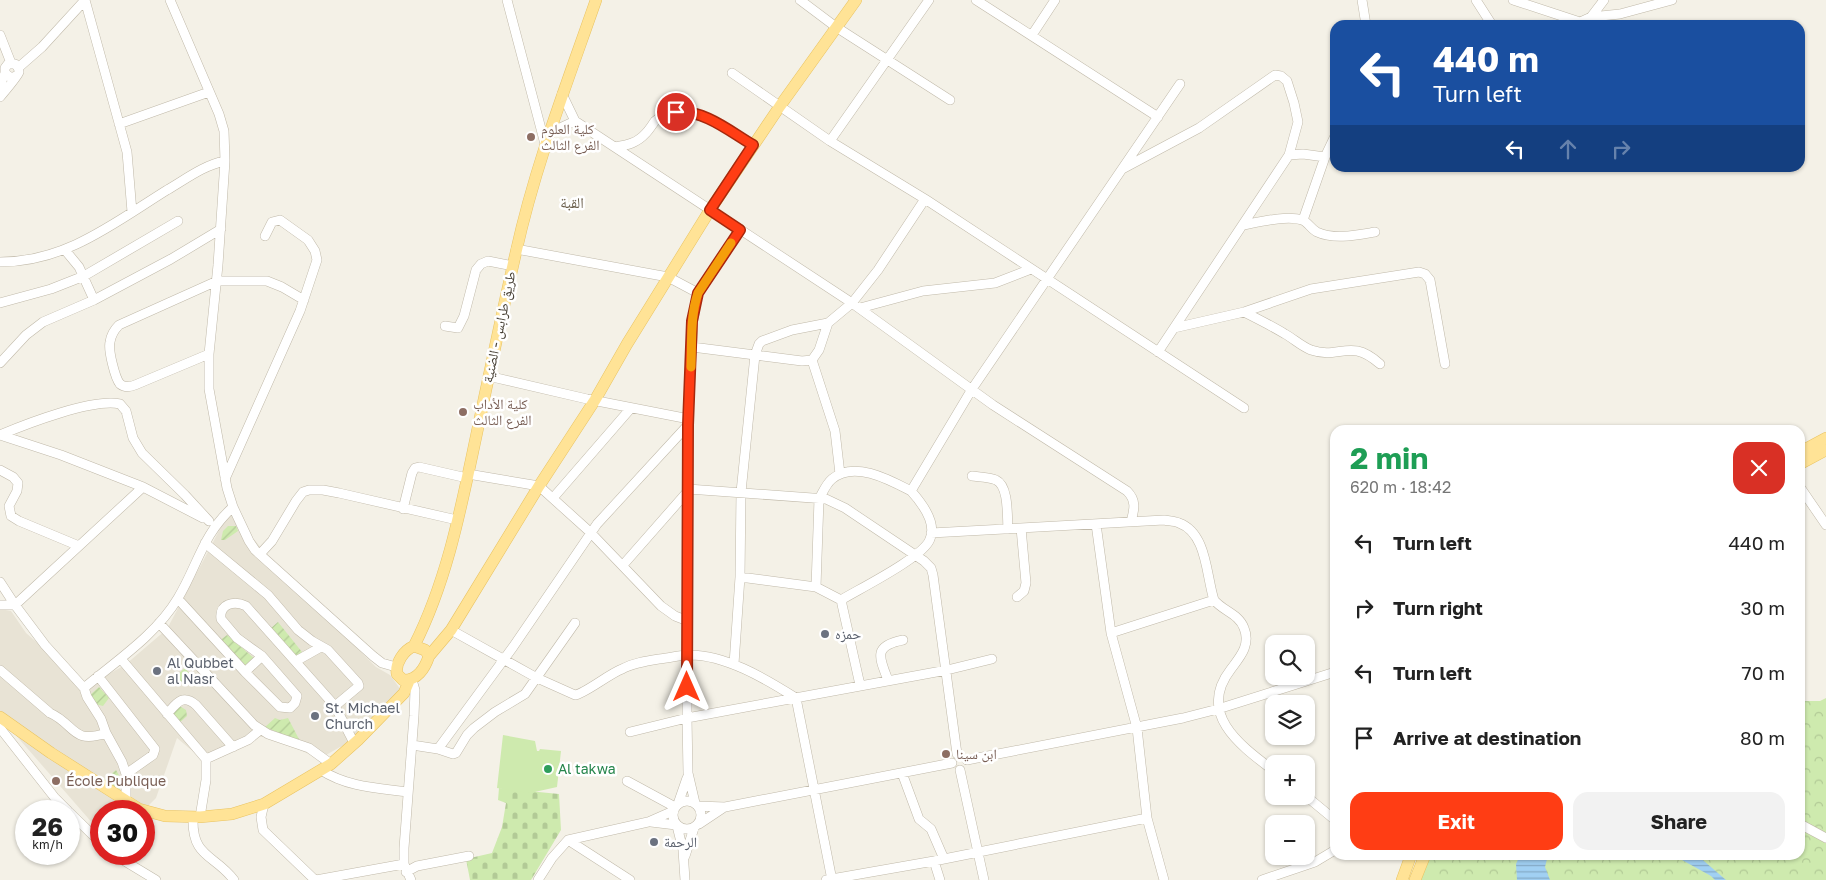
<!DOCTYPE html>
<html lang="en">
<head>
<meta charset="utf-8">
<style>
	:root { --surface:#fff; --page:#f2f2f2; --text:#222; --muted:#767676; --accent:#ff3d14 }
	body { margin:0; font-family:"Golos Text","Noto Naskh Arabic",sans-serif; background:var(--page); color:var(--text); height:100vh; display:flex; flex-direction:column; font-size:19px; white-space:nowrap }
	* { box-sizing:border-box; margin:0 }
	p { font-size:16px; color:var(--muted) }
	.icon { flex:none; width:28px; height:28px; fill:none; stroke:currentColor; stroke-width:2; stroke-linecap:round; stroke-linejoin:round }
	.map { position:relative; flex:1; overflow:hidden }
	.panel { position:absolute; left:1330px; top:425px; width:475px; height:435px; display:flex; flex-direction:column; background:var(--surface); border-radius:15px; box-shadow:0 1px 4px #0004 }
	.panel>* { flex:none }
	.hud { position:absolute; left:1330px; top:20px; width:475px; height:152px; border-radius:15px; box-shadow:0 1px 4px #0004; background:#1a4fa0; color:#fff; overflow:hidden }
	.fabs { position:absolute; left:1265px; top:635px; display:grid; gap:10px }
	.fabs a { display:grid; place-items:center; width:50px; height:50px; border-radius:10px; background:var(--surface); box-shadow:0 1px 4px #0004; font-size:25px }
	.speed { position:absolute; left:15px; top:800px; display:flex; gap:10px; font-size:25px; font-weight:700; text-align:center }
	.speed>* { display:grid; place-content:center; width:65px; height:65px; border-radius:50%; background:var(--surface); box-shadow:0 1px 4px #0004; line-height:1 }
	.speed small { font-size:12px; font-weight:400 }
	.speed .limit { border:8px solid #d22; background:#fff; color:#111 }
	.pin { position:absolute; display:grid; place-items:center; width:42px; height:42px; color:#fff; margin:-21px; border:2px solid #fff; border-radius:50%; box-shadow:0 1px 5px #0007 }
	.me { position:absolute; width:55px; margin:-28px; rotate:0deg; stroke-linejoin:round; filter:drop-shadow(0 0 4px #0008) }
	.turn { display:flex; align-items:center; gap:18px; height:105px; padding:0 20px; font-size:22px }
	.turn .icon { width:65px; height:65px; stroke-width:2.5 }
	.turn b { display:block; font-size:35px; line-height:42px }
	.lanes { display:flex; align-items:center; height:48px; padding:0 20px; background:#0003; justify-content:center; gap:25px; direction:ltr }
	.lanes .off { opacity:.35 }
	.round { display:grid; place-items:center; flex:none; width:52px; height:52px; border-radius:15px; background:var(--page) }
	.headline { display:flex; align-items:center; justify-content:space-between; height:85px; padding:0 20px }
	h1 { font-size:30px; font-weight:700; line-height:38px; color:#1e9e55 }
	.cta { display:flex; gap:10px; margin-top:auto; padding:10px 20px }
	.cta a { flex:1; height:58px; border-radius:15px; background:var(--accent); color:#fff; font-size:20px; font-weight:700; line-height:58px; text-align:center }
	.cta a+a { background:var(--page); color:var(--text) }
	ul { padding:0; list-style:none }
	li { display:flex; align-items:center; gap:15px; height:65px; padding:0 20px }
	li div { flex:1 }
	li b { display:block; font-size:19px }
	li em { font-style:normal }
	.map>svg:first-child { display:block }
	.residential { fill:#e8e3d5 }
	.forest { fill:url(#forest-crowns) }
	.cemetery { fill:url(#cemetery-stones) }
	.park { fill:#ceeaae }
	.garden { fill:url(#garden-furrows) }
	.water { fill:url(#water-rules) }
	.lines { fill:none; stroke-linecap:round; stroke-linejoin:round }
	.minor-casing { stroke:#c0b9a9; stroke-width:10 }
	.major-casing { stroke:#e9c361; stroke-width:12 }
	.minor { stroke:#fff; stroke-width:9 }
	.major { stroke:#ffe396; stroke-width:11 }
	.route-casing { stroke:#a6280d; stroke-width:12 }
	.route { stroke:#ff3d14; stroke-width:9 }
	.slow { stroke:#f59e0b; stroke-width:9 }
	.education-dot { fill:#8d6e63; stroke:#fff; stroke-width:2 }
	.worship-dot { fill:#6b7280; stroke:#fff; stroke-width:2 }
	.leisure-dot { fill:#2e9e5b; stroke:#fff; stroke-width:2 }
	.labels { text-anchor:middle; stroke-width:5; stroke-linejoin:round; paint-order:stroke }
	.education-label { font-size:14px; fill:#785e54; stroke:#fff; text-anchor:start }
	.street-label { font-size:14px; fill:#484136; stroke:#fff }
	.worship-label { font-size:14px; fill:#5b616d; stroke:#fff; text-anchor:start }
	.leisure-label { font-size:14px; fill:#27864d; stroke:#fff; text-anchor:start }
	.neighbourhood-label { font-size:15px; fill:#6b5f4c; stroke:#fff }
</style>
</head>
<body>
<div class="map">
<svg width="1826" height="880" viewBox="0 0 1826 880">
	<defs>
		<pattern id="forest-crowns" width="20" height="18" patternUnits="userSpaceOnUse" patternTransform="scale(1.25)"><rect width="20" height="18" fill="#ceeaae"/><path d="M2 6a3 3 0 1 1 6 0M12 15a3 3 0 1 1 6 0" fill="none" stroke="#b2ca96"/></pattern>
		<pattern id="cemetery-stones" width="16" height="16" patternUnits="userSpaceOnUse" patternTransform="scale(1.25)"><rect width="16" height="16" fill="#ceeaae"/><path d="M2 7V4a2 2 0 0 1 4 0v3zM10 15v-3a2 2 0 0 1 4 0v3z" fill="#b2ca96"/></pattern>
		<pattern id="garden-furrows" width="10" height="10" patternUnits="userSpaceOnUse" patternTransform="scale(1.25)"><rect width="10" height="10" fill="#ceeaae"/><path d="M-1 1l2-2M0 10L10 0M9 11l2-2" fill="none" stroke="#b2ca96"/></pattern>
		<pattern id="water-rules" width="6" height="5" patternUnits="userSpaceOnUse" patternTransform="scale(1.25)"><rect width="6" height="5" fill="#a1d0f3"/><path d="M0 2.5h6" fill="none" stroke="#85aac6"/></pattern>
	</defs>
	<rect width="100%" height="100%" fill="#f4f1e7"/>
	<path class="residential" d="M230,510l55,67 91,90 14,8 11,15 -49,54 -12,3 -21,12 -23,-11 -29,-11h-25l-40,22 -25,-21 -21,60 -13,13h-42v22l-101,-116v-108l11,2 15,22 61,53 38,-21 42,-36z"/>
	<path class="forest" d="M1826,698v182h-408l12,-25h370v-154h20z"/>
	<path class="cemetery" d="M499,788l60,6 2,36 -30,50h-61l-4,-21 26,-6 10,-26 4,-24 -8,-3z"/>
	<path class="park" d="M503,735l32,6 2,10h2l1,-2 21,2 -4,36 -27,6 -33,-5z"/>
	<path class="garden" d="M228,526h8l2,5 -13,9h-4l2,-9z
		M278,622l24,30 -6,6 -26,-29z
		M227,635l28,24 -11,10 -25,-28z
		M185,668l5,6 -9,8 -5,-6z
		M99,687l10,11 -6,8 -8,-2 -5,-9z
		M178,705l8,5 1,6 -10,9 -9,-11z
		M275,718l5,2 8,-2 13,25 -36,-16z
		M116,770l8,14 -6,7 -14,-11z"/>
	<path class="water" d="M1520,855h28l-3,12 5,13h-33l-1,-16z
		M1673,855h24l29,25h-11l-4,-4z"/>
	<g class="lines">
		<defs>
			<path id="minor" d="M85,0l42,152 5,60
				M170,0l49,114 5,17 1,30 -7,104 -9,89v35l18,99 6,19 16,34 6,9 118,106 9,7 14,4
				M507,0l38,144
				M800,0l36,27 114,73
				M976,0l182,117
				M1362,0l4,25
				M1476,0l16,25
				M1513,0l67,22 11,-5 13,-17
				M1591,17l29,-3 52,-14
				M0,35l11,28
				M1032,35l23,-35
				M18,68l24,-21 43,-47
				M732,73l98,68 95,58 319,209
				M0,86l5,-13
				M562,94l13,27 277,182 141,102 134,86c10,10 7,19 4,31
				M0,97c4,-5 18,-21 19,-25 0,-4 -1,-5 -4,-8h-7l-3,4v5l6,5 5,-2
				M119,124l90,-32
				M549,133l26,-12
				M830,141l99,-141
				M615,147c13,-2 22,-4 31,-14 3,-3 6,-8 9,-12 29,-26 73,9 98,24
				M1289,155l14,-1 22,3
				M1124,168l75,-40 76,-53 6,1 6,5 7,22 4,19 -9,33 -131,197
				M1303,220l22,-63 10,-21
				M1243,225c16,-3 44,-10 59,-5 6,2 9,9 15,12 17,8 40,3 58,0
				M516,249l152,28 30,16
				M65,250l14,17 15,33
				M0,262c66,0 114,-39 167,-72 19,-11 37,-25 58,-29
				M0,303l51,-14 33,-13 94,-55
				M860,308l63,-17 72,-8 36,-14
				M1244,312c14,7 28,14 41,22 9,5 16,12 26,16 29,10 39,-13 69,14
				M828,323l-9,27 -7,10 -10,1 -47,-6 4,-11 3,-3 30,-11 36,-7 24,-20 26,-33 47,-71
				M445,326l13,2 6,-12 12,-46 5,-6 7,-3 25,5
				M1174,328l70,-16 67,-23 108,-17 6,2 5,6 15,84
				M692,347l63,8 -14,137 -1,85 -6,87
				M209,354l-74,31c-5,2 -10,3 -15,-1 -5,-6 -12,-34 -10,-42 1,-7 4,-12 9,-17l98,-44h50l15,6 22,13
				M812,360l23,71 5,43
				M0,363l26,-28 17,-13 51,-22 77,-41 50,-30
				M488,376l99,23 102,20
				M0,435c26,-11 93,-37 120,-31l6,7 7,27 9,15 43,42 24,26
				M0,435l61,20 82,32 60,31
				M0,470l13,7 5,6 -1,8 -8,15 2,10 8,5 60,25
				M468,474l71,12 51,46 71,74 14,10 13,5
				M972,476c7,1 17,1 24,4 13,6 11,36 12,49
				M225,479l75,-168 17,-51 -2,-9 -7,-11 -28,-20 -8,2 -7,14
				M1800,487l26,38
				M688,489l138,10 19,9 79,53 7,7 2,7 24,179
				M553,498l78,-90
				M403,509l9,-36 3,-5 4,-1 48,11
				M1096,524l15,109 26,95 10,90 17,62
				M931,533l233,-13c5,1 11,1 15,3 28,10 27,52 35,77 9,11 25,14 30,28 7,17 -4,29 -13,41 -35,45 10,77 43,102
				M260,554l12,-13 24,-40 7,-9 6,-2h14l16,3 118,27
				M623,565l65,-74
				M740,577l76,10 25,13 19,85
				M0,582l15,23 128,-118
				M816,587l3,-88c4,-7 7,-15 13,-20 22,-19 58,1 79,12l61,-102 208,-305
				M1017,597l7,-6 2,-8 -5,-55
				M178,599l67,73 35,35 10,1 5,-5 2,-7 -35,-40 -25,-18 -16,-19c-2,-15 13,-19 25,-13l89,100 24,-20 -1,-3 -30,-33 -16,-9 -14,-11 -30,-35 -63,-52
				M841,600c18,-11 83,-43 89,-61 7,-17 -9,-37 -19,-48
				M0,605h15l30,40 39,43 3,9 14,22 5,14 16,29 4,12v27
				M159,623l95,102 14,9 41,14 22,16
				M451,630l86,48 38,17c9,-1 34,-21 47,-26 11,-6 24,-8 37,-10 9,-1 18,-3 27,-4 37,-2 80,24 110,43l36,182
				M1111,633l103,-33
				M121,659l85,100
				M296,661l25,-14
				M0,670l50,43c25,11 22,32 56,20
				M245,672l17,-16
				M98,676l57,73 -2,6 -27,19
				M888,680c-9,-23 -15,-34 15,-40
				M84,688c32,-27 72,-53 94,-90 20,-33 24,-63 55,-91
				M335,706l19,37
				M167,714c9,-10 15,-21 29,-9l37,42
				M0,728l55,70 13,13
				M630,732l57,-14 260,-48 45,-11
				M412,745l26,4 75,-102 84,-123 91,-99
				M438,749l15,5 3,-1 11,-18 7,-7 21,-16 30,-18 50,-71
				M967,760l216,-42 35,-9 117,-37
				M321,770c26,17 56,18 86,22
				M960,770l24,110
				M902,773l17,46 12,10 13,30
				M627,781l48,26
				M1306,796l29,24
				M673 815a14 14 0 1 1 28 0a14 14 0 1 1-28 0Z
				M695,803l-7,-30 -1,-55 1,-293 5,-104 5,-28 42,-64
				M264,804l-3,13 2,13 52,50
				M678,804l9,-26
				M698,806l27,1 227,-44
				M69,812l32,31
				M200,817l6,-37v-21l42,-19 12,-10
				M193,818c-1,40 21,36 41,62
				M651,822l25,3
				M699,824l24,-16
				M1800,824l26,14
				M677,826l6,24 2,30
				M568,840l62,40
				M113,854l43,26
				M685,856l9,-28
				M934,861l6,19
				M406,872l11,-6 52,-10
				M316,880l88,-16
				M411,880l-7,-16v-16l10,-132 1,-26 -3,-10
				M538,880l14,-22 16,-18 80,-18 25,-11
				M826,880l108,-19 213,-43
				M1262,880l53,-18 20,-12"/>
			<path id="major" d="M1800,452l26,-14
				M1800,464l26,-14
				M414,646c33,-65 47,-138 62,-209 13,-62 26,-124 40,-185 19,-86 51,-169 80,-252
				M414,646l11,4 4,6c-4,12 -12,25 -26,24l-6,-6c-2,-11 7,-24 17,-28z
				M429,656l22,-26 88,-144 56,-86 32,-56 83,-134 70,-104 76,-106
				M0,717l51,36 88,56 26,7 35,1 32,-3 32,-10 67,-40 27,-24 46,-47 5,-12
				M1402,880l9,-25
				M1415,880l10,-25"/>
		</defs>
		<use href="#minor" class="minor-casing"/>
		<use href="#major" class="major-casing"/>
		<use href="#minor" class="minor"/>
		<use href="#major" class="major"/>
	</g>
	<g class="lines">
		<defs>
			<path id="route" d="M676,112c29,-2 53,19 77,33l-43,65 30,20 -42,63 -6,28 -4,104 -1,262"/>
		</defs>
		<use href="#route" class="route-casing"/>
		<use href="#route" class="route"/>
		<path class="slow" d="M691,367c1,-25 -1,-51 7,-74l33,-50"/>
	</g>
	<g class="education-dot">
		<circle cx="531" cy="137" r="5"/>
		<circle cx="463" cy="412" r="5"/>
		<circle cx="946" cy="754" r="5"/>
		<circle cx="56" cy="781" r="5"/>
	</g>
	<g class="worship-dot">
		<circle cx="825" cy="634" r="5"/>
		<circle cx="157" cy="671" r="5"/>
		<circle cx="315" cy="716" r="5"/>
		<circle cx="654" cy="842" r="5"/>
	</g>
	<circle class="leisure-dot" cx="548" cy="769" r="5"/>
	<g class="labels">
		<g class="education-label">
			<text x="541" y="134">كلية العلوم<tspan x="541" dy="16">الفرع الثالث</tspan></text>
			<text x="473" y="409">كلية الأداب<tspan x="473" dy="16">الفرع الثالث</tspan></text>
			<text x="956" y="759">ابن سينا</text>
			<text x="66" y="786">École Publique</text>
		</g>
		<g class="street-label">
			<text transform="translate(499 327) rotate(-78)" y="5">طريق طرابس - الضنية</text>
		</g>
		<g class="worship-label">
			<text x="835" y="639">حمزه</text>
			<text x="167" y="668">Al Qubbet<tspan x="167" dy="16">al Nasr</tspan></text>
			<text x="325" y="713">St. Michael<tspan x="325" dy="16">Church</tspan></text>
			<text x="664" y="847">الرحمة</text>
		</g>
		<g class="leisure-label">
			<text x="558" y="774">Al takwa</text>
		</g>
		<g class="neighbourhood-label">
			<text x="572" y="208">القبة</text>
		</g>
	</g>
</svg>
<div class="fabs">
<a><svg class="icon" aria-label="search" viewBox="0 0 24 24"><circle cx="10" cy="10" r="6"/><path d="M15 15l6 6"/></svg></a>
<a><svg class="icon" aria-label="layers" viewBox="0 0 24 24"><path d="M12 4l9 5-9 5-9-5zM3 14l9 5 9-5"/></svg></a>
<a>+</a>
<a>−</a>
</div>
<div class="speed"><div>26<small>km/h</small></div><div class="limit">30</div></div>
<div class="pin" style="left:676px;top:112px;background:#d93025"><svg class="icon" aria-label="arrive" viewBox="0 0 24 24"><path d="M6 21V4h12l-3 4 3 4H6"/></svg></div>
<svg class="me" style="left:687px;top:687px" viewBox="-20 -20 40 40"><path d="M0-17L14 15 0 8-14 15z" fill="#ff3d14" stroke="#fff" stroke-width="4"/></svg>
<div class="hud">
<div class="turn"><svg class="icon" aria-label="left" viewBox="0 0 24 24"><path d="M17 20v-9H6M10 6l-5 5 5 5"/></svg><div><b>440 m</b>Turn left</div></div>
<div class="lanes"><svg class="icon" aria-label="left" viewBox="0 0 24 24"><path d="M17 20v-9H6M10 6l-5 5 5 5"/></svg><svg class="icon off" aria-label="ahead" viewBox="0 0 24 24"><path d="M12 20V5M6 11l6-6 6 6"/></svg><svg class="icon off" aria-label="right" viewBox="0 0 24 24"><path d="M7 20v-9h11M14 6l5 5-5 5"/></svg></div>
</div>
<section class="panel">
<div class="headline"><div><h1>2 min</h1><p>620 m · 18:42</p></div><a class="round" style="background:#d93025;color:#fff"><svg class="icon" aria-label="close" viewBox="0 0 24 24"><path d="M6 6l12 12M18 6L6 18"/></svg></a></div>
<ul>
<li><svg class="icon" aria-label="left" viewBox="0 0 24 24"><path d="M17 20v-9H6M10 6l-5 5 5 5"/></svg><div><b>Turn left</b></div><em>440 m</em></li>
<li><svg class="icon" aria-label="right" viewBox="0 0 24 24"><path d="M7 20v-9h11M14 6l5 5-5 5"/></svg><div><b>Turn right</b></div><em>30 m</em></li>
<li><svg class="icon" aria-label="left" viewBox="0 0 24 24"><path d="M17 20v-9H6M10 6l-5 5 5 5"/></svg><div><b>Turn left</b></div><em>70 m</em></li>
<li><svg class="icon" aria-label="arrive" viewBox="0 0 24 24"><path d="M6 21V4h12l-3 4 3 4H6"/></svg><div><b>Arrive at destination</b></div><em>80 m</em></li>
</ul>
<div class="cta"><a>Exit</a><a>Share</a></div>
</section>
</div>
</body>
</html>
